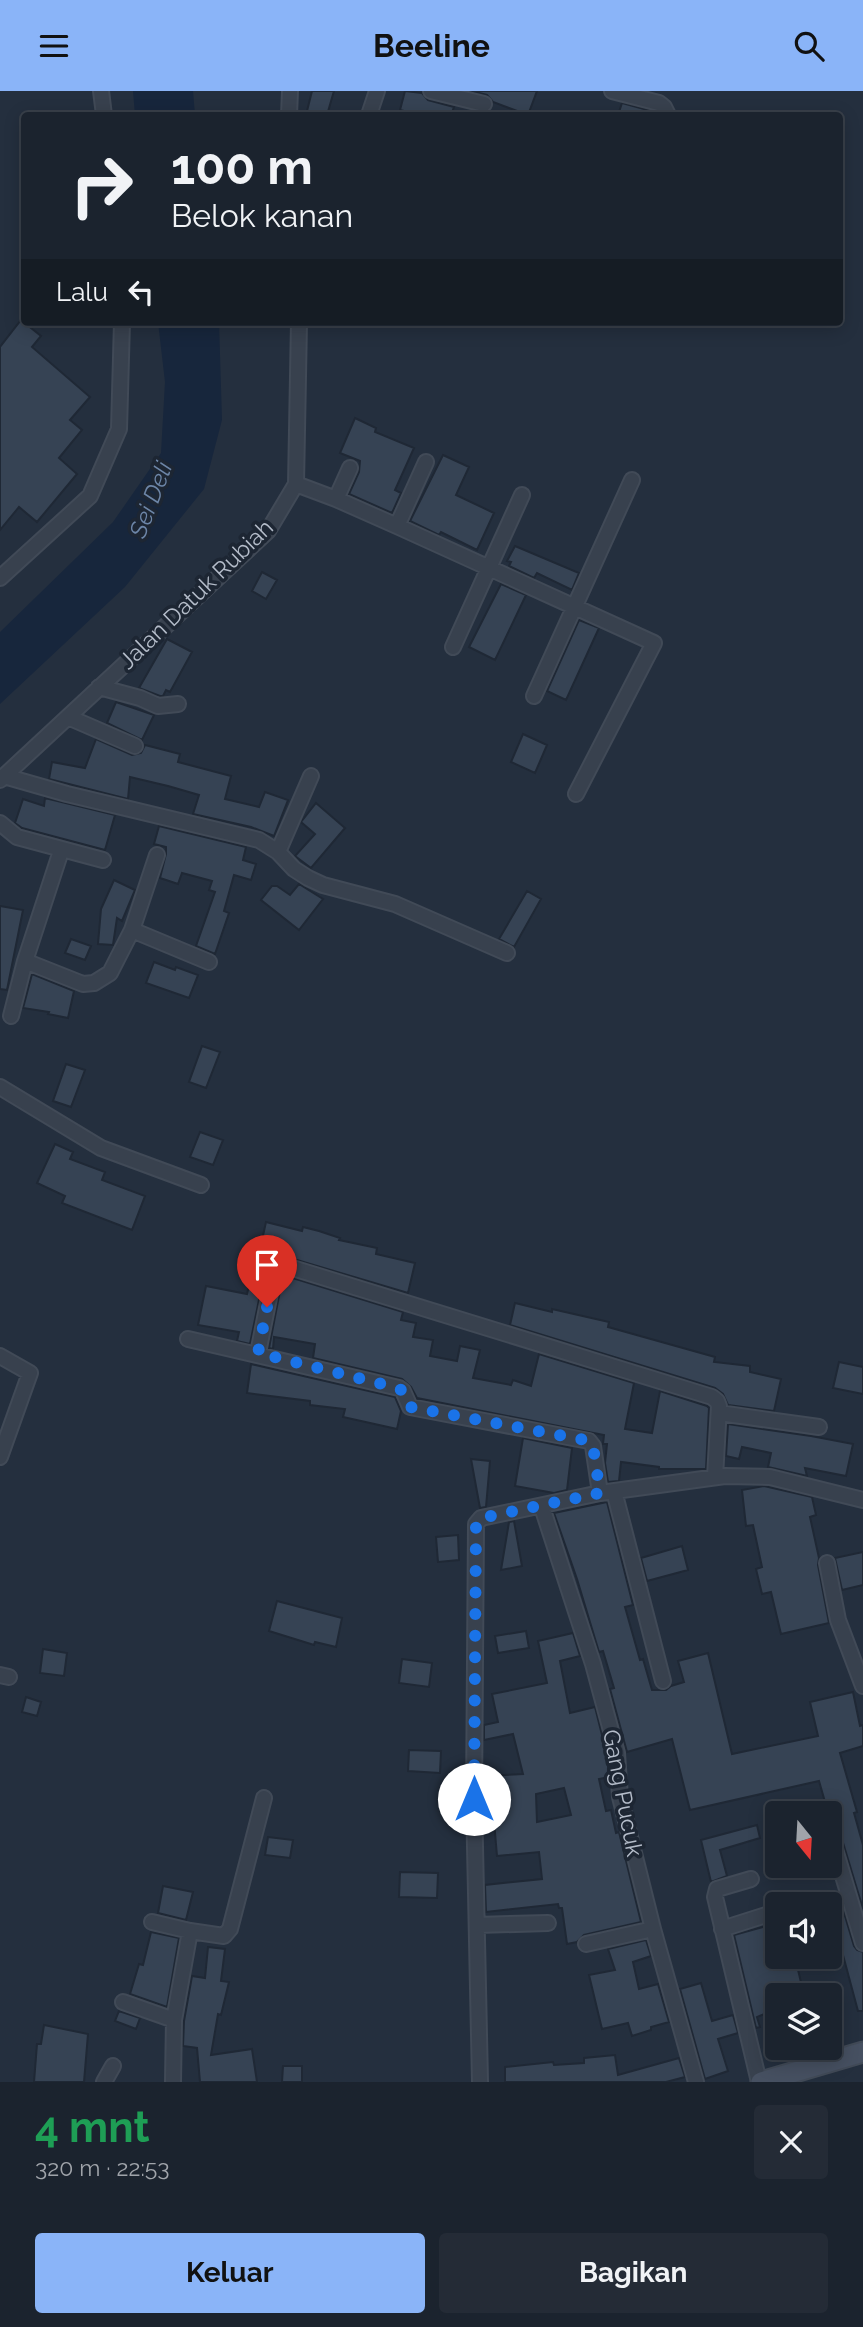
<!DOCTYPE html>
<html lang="id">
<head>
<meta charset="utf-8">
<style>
	:root { --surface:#1b232e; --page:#242b36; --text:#f1f3f6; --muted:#a0a4aa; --line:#39404a; --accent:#8ab4f8 }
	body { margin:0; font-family:Raleway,sans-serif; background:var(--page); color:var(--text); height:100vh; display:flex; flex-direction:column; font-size:26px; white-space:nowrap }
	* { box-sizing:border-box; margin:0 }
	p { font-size:23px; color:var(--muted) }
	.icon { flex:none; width:38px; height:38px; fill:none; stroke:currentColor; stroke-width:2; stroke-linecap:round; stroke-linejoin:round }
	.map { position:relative; height:1991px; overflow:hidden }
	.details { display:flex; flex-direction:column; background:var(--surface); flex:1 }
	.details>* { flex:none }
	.guide { position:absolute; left:21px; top:21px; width:822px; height:214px; border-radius:7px; box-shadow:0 4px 18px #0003,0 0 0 2px var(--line); background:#1b232e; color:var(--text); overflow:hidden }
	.needle { width:46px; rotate:162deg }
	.fabs { position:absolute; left:765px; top:1710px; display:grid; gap:14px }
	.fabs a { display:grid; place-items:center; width:77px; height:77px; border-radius:7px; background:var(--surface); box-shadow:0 4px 18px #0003,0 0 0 2px var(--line); font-size:35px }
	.pin { position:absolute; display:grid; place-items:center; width:60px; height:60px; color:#fff; margin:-72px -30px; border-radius:50% 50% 50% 0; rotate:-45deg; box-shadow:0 0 7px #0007 }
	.pin .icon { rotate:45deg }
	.me { position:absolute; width:77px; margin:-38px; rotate:0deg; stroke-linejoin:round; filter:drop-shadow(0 0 5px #0008) }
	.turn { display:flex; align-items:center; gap:24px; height:147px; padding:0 35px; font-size:32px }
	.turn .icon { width:91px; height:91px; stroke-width:2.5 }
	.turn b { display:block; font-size:49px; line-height:60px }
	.then { display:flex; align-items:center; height:66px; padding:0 35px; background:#0003; gap:14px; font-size:26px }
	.round { display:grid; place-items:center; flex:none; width:74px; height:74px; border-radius:7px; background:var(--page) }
	.headline { display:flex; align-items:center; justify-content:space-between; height:119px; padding:0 35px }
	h1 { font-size:42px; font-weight:700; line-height:52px; color:#1e9e55 }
	.action { display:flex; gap:14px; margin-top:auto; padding:14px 35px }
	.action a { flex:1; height:80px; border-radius:7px; background:var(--accent); color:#111; font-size:28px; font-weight:700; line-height:80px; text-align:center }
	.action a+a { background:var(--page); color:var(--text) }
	header { display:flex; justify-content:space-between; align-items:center; height:91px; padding:0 35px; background:var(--accent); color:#111; font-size:32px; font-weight:700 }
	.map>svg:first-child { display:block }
	.water { fill:#17263c }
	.building { fill:#364354; stroke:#1f2835; stroke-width:2; fill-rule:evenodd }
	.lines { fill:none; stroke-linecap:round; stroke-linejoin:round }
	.street-casing { stroke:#414a57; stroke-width:18 }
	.secondary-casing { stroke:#414a57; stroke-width:23 }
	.street { stroke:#38414e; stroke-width:14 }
	.secondary { stroke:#465061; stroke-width:19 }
	.route { stroke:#1a73e8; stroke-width:12; stroke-dasharray:0 21.6 }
	.labels { text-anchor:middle; stroke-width:7; stroke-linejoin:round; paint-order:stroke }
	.street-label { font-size:23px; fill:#b4bcc9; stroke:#1d2633 }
	.water-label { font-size:24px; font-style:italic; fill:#6d86a8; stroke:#1d2633 }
</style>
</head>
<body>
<header><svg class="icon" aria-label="menu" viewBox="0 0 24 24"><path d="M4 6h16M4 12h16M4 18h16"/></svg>Beeline<svg class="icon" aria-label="search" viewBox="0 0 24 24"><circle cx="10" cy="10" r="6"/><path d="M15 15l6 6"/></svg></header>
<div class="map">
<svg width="863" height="1991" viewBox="0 0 863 1991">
	<rect width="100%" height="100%" fill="#242f3e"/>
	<path class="water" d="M133,0h60l2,24h-60z
		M158,231h61l3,98 -18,69 -79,98 -125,117v-72l113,-110 48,-69 4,-71z"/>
	<path class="building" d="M312,0h22l-7,24 -20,-4z
		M405,0l17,2 6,7 26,7 -3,8h-30l-21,-5z
		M471,0h66l-9,24 -35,-13 -6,-7z
		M622,12l33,9 2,3h-39z
		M21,229l20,16 -9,11 58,50 -20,23 12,10 -23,28 18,16 -40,48 -18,-15 -19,23v-183z
		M355,327l21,10 -1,4 39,16 -19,42 6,3 -9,20 -43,-19 10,-22 1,-11 -20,-8z
		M443,364l26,12 -13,28 38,18 -17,37 -36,-18 -2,3 -29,-14z
		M515,455l64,27 -7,17 -35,-17 -3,5 -25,-12 2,-4 -4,-1z
		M262,481l15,8 -11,19 -14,-8z
		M501,493l25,11 -31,65 -26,-13z
		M579,529l20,8 -33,72 -19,-9z
		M167,548l25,13 -22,40 -4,-2 -3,6h-3l-21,-8z
		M116,611l38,13 -12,25 -35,-17z
		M523,643l24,11 -12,28 -24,-11z
		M96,648l36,16 9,-2 4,-8 35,9 -2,8 53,14 -6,23 34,8 6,-15 23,8 -14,36 -23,-9 -58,-13 6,-19 -31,-9 -38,-9 -2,22 -79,-20 3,-17 33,6z
		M45,707l70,17 -10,35 -83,-22 -7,-5 8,-24 21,7z
		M316,712l29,25 -34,40 -16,-12 20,-22 -14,-12z
		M159,735l87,21 -3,13 13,4 -5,16 -17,-5 -10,36 5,2 -14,41 -19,-8 19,-54 -6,-2 3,-9 -30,-8 -4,11 -18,-6 6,-24v-7l-12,-3z
		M114,789l21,10 -13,31 -5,-3 -4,27 -15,-1 3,-35z
		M299,793l24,15 -24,31 -38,-30 11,-14h5l13,9z
		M527,800l14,8 -27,48 -15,-8z
		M0,815l23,4 -16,80 -7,-1z
		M71,848l20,7 -6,14 -20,-7z
		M154,871l21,8 1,-3 22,8 -9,23 -43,-15z
		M32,883l42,17 -6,27 -20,-4 1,-2 -26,-4z
		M202,955l18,6 -14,36 -17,-6z
		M66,973l19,6 -14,37 -18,-6z
		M200,1041l23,8 -10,25 -23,-8z
		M55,1053l18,8 -3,7 35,13 -3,8 43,16 -13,34 -70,-27 3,-7 -28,-13z
		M266,1131l36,9 1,-4 16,4 21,7 -1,2 38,8 -1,6 39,9 -7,30 -148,-44z
		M254,1174l11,5 -15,74 -13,-3 2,-9 -41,-7 8,-39 41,8z
		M283,1184l120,37 -2,8 15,3 -3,14 20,3 -3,16 27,5 3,-15 20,4 -7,28 38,7 2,-5 18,6 8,-32 95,29 -9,46 27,4 8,-42 47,15 2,2 -3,61h-47v-2l-38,-5 -2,19 -11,1 -3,-19 2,-19h-4l1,-9 -187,-37 -6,-11 -9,-8 -89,-21 2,-14 -41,-7 -1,12 -4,-1z
		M515,1212l37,9v-3l57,13 -1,5 107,30 -1,5 36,4v6l31,7 -7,32 -46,-6 -5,-11 -8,-6 -205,-63z
		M839,1271l24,5v27l-30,-6z
		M251,1273l144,33 6,14 -4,18 -54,-12 2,-8 -35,-4v-4l-63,-8z
		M728,1333l83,12 42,8 -7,32 -41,-8 2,8 -39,-9 3,-14 -29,-6 -3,12 -13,-3z
		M523,1347l49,10 -5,42 -13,3 -39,-7z
		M471,1368l19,2 -4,46 -6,1z
		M764,1395l48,11 4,18 -6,2 9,41 -1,7 11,58 -48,11 -10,-42 -9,2 -6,-25 6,-2 -9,-42 -7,1 -4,-36z
		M607,1411l26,103 -8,2 15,53 3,-1 9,31h14l5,-4 13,-4 -6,-21 30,-8 24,101 86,-18 -8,-34 43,-10 7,34 3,-1v21l-23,7 17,59 -3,1 9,32v64l-22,-73 -8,-6 -14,-49 -129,29 -18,-71 -45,13 -17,-63 4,-1 -11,-37 -4,1 -22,-73 -23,-66z
		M514,1430l8,45 -21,4 8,-48z
		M458,1444l1,25 -21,2 -2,-25z
		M682,1455l6,24 -41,11 -6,-23z
		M863,1461v33l-21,5 -7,-32z
		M277,1510l65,17 -6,29 -21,-5 -1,3 -45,-14z
		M526,1540l3,17 -31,5 -3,-17z
		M573,1542l7,23 -20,5 10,52 25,-6 12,48 2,22 -10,2 7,32 5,-1 5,23 3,-1 22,90 -57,13 -7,7 -10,2 -5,-36h-3l-1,-4 -72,8 -1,-27 57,-6 -3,-27 -42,4 -3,-35 -10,1v-46l39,-2 -10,-40 -29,6v-15l14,-3 -6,-28 55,-11 -9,-42zM564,1697l7,27 -34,7 -1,-28z
		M43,1558l24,4 -3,23 -24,-3z
		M402,1568l30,4 -3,24 -30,-4z
		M26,1606l15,5 -4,14 -15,-4z
		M409,1659l32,1 -1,22 -32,-2z
		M757,1734l3,13 -40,12 7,26 -16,6 -10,-42z
		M268,1746l25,3 -3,18 -25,-3z
		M400,1781l38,1 -1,25 -38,-1z
		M163,1795l30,6 -7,28 -28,-7z
		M839,1805l15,50 3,4 6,2v59h-5l-18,-67 -2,1 -5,-16 3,-1 -8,-29z
		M767,1835l3,14 7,-2v19h18l9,38h-27v14l-20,8 3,10 -4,1 -22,-93z
		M151,1841l28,6 -12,69 -37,-13 9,-30 4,1z
		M646,1849l5,16 -18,6 6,27 19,-5 11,38 -18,5v3l-19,6 -4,-13 -26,6 -13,-54 26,-5 -7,-21z
		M208,1856l17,2 -4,32 8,1 -8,33 -3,-1 -7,41 41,-6 5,33h-57l-3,-34 -14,-2 1,-25 8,-45 13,2z
		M701,1892l11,38 21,-6 5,18 -20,6 10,32 -23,8 -25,-90z
		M119,1920l21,7 -4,11 -21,-8z
		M44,1934l44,9 -4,48h-50l3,-38h4z
		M615,1964l3,20 61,-17 6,19 -19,5h-161v-15l48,-5 1,3 30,-2v-5z
		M283,1975h19v16h-20z"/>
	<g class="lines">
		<defs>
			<path id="street" d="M101,0l3,24
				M431,0l53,13
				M612,0l47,12 5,4 4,8
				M289,24l1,-24
				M369,24l8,-24
				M296,393l40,15 61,27 257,117 -78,151
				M336,408l14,-31
				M397,435l29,-64
				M0,487l90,-82 29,-67 3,-107
				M453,556l69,-152
				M99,596l41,11 18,8 20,-2
				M534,605l98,-216
				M68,626l67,29
				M4,685l63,18 192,46 19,12 16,17 14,9 15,7 72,19 112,49
				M0,689l268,-249 28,-47 3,-162
				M0,732l17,14 86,23
				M278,761l33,-76
				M132,839l77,32
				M25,870l58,23 11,-1 16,-10 22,-43 25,-75
				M11,925l14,-55 36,-110
				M0,996l101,61 100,37
				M260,1167l452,139 5,4 2,5 -4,71
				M188,1248l211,49 4,3 7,16 179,34 4,5 7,47
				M258,1262l18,-90
				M0,1265l30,17 -30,84
				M719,1322l100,14
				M614,1400l49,190
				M542,1416l51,157 24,89 3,44 33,132 43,153
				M827,1472l11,57 25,66
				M0,1584l9,2
				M832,1748l31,104
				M751,1788l-34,10 -2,8 44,185
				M152,1831l38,9
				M477,1834l71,-2
				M722,1838l47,-15
				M586,1853l67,-15
				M123,1911l51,18
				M104,1991l9,-16
				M173,1991l1,-62 16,-89 34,5 6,-7 34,-131
				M480,1991l-6,-283 2,-275 5,-6 119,-25 125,-17 45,1 93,23"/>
			<path id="secondary" d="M761,1991l102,-30"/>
		</defs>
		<use href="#street" class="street-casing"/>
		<use href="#secondary" class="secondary-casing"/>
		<use href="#street" class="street"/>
		<use href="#secondary" class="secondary"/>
	</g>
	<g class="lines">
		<path class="route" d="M267,1216l-9,46 140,35 5,3 7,16 175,33 8,6 7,47 -119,25 -5,6 -2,275"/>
	</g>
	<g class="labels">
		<g class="street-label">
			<text transform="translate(196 503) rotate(-44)" y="8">Jalan Datuk Rubiah</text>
			<text transform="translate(623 1702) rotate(79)" y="8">Gang Pucuk</text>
		</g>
		<g class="water-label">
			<text transform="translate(151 409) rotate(-69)" y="8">Sei Deli</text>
		</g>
	</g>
</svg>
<div class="fabs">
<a><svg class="needle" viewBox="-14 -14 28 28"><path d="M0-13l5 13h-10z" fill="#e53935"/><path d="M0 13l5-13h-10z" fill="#a0a4aa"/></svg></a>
<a><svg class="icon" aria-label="sound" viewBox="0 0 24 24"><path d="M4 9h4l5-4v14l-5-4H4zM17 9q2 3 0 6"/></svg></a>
<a><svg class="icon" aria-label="layers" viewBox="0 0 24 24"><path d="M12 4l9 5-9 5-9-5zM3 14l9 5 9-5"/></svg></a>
</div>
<div class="pin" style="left:267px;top:1216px;background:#d93025"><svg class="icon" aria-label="arrive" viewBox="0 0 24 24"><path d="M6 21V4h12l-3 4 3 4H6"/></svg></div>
<svg class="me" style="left:474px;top:1708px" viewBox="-20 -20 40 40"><circle r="19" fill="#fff"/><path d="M0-13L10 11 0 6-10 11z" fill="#1a73e8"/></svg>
<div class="guide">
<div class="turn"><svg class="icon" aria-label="right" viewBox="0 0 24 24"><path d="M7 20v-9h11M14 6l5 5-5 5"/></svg><div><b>100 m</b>Belok kanan</div></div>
<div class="then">Lalu<svg class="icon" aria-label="left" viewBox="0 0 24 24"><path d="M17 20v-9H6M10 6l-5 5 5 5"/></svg></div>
</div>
</div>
<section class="details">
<div class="headline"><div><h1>4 mnt</h1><p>320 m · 22:53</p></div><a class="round"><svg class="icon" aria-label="close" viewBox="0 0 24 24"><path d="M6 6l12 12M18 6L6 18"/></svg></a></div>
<div class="action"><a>Keluar</a><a>Bagikan</a></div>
</section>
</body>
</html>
